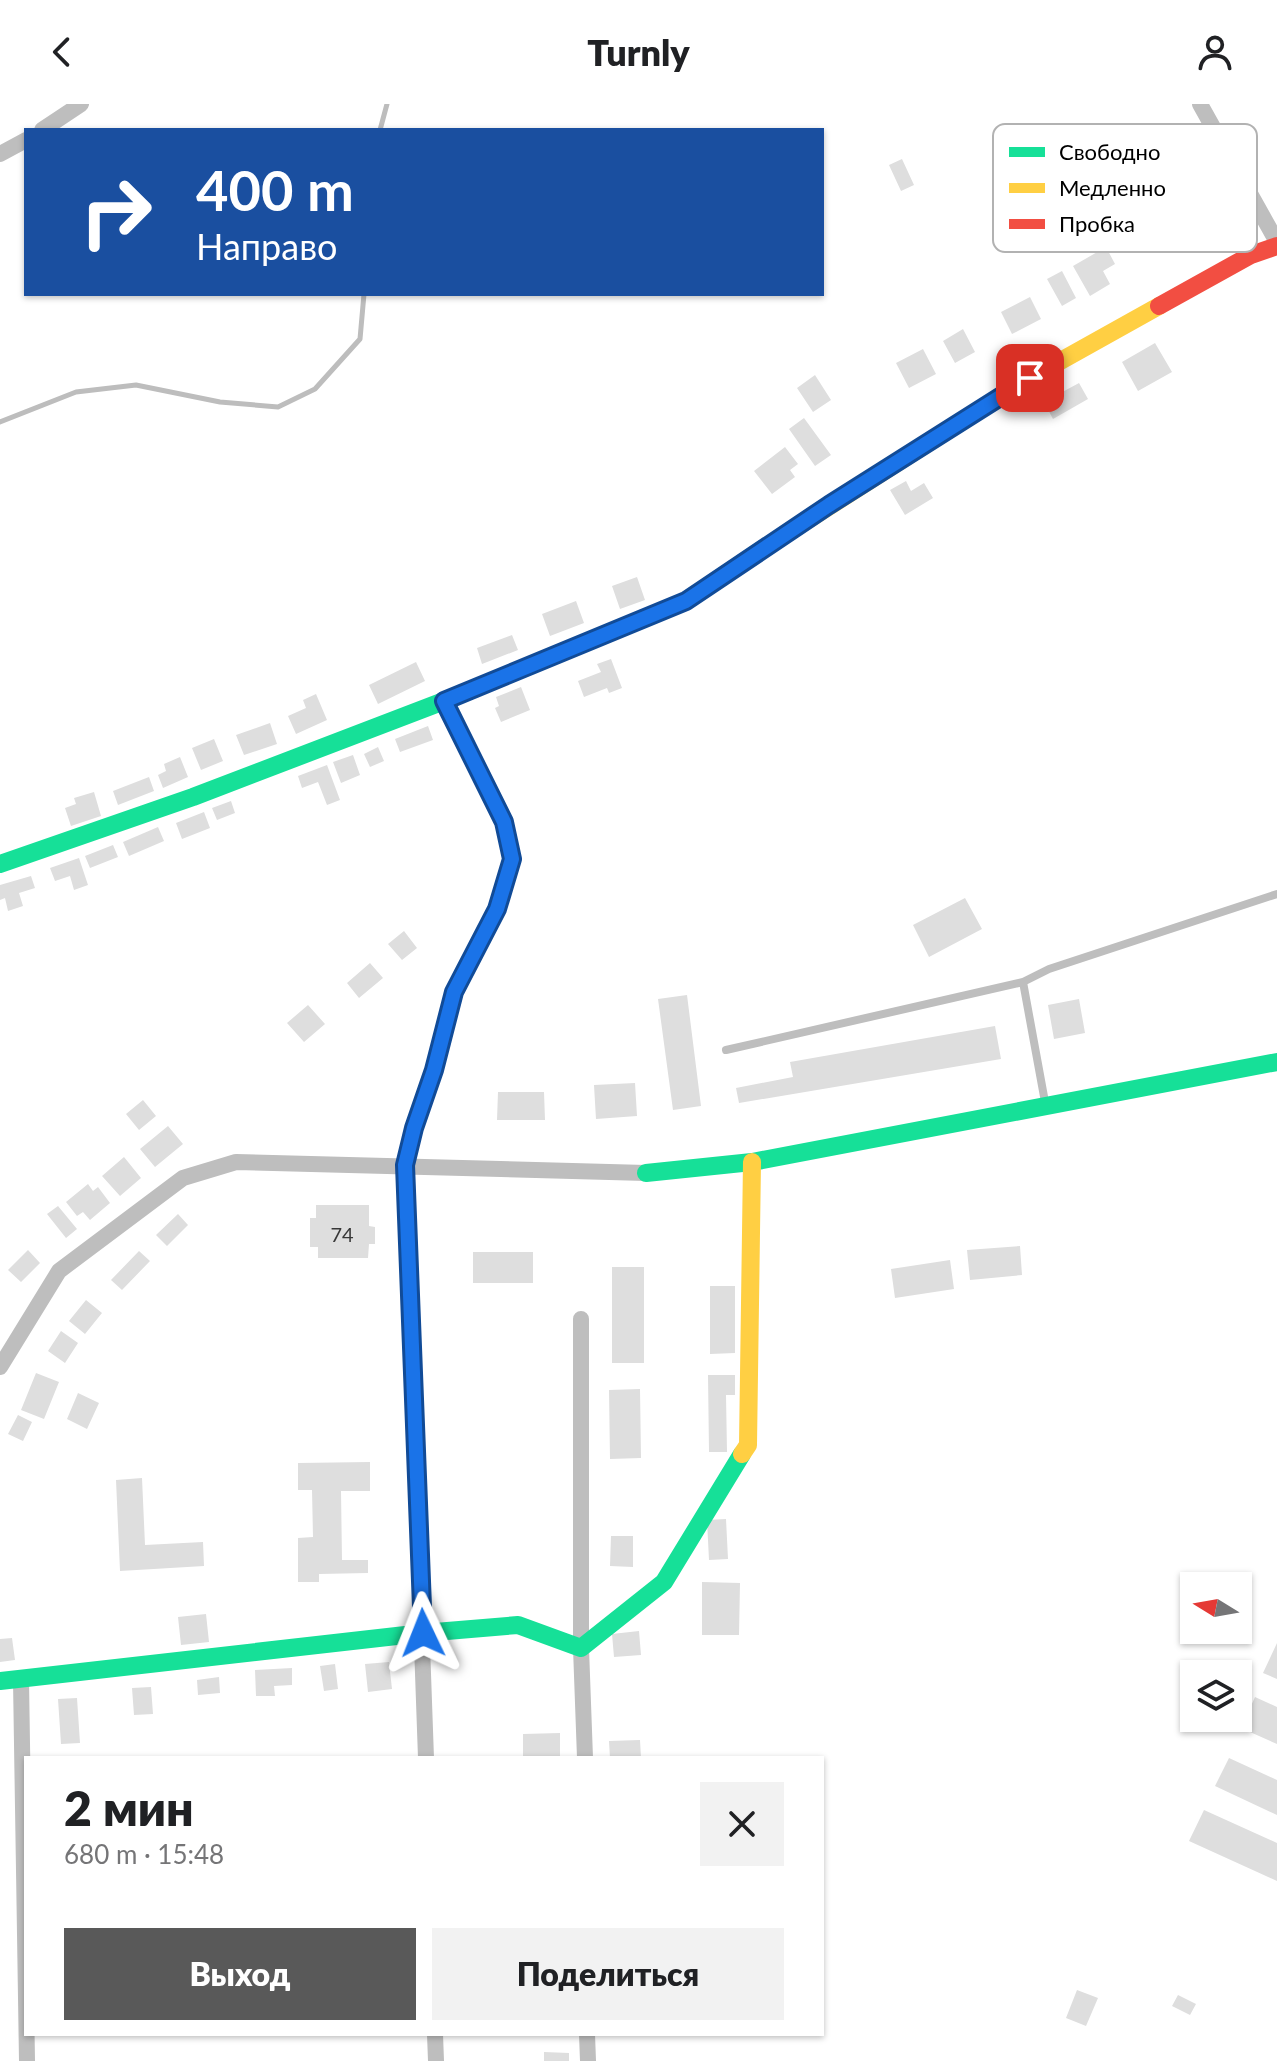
<!DOCTYPE html>
<html lang="ru">
<head>
<meta charset="utf-8">
<style>
	:root { --surface:#fff; --page:#f2f2f2; --text:#202124; --muted:#757577; --accent:#595959 }
	body { margin:0; font-family:Lato,sans-serif; background:var(--page); color:var(--text); height:100vh; display:flex; flex-direction:column; font-size:30px; white-space:nowrap }
	* { box-sizing:border-box; margin:0 }
	p { font-size:26px; color:var(--muted) }
	.icon { flex:none; width:44px; height:44px; fill:none; stroke:currentColor; stroke-width:2; stroke-linecap:round; stroke-linejoin:round }
	.map { position:relative; flex:1; overflow:hidden }
	.details { position:absolute; left:24px; top:1652px; width:800px; height:280px; display:flex; flex-direction:column; background:var(--surface); border-radius:0px; box-shadow:0 2px 6px #0004 }
	.details>* { flex:none }
	.guide { position:absolute; left:24px; top:24px; width:800px; height:168px; border-radius:0px; box-shadow:0 2px 6px #0004; background:#1a4fa0; color:#fff; overflow:hidden }
	.needle { width:52px; rotate:281deg }
	.buttons { position:absolute; left:1180px; top:1468px; display:grid; gap:16px }
	.buttons a { display:grid; place-items:center; width:72px; height:72px; border-radius:0px; background:var(--surface); box-shadow:0 2px 6px #0004; font-size:40px }
	.pin { position:absolute; display:grid; place-items:center; width:68px; height:68px; color:#fff; margin:-34px; border-radius:16px; box-shadow:0 4px 12px #0006 }
	.me { position:absolute; width:88px; margin:-44px; rotate:358deg; stroke-linejoin:round; filter:drop-shadow(0 0 6px #0008) }
	.turn { display:flex; align-items:center; gap:28px; height:168px; padding:0 40px; font-size:36px }
	.turn .icon { width:104px; height:104px; stroke-width:2.5 }
	.turn b { display:block; font-size:56px; line-height:68px }
	.round { display:grid; place-items:center; flex:none; width:84px; height:84px; border-radius:0px; background:var(--page) }
	.overview { display:flex; align-items:center; justify-content:space-between; height:136px; padding:0 40px }
	h1 { font-size:48px; font-weight:800; line-height:60px }
	.cta { display:flex; gap:16px; margin-top:auto; padding:16px 40px }
	.cta a { flex:1; height:92px; border-radius:0px; background:var(--accent); color:#fff; font-size:32px; font-weight:800; line-height:92px; text-align:center }
	.cta a+a { background:var(--page); color:var(--text) }
	header { display:flex; justify-content:space-between; align-items:center; height:104px; padding:0 40px; background:var(--surface); font-size:36px; font-weight:800 }
	.map>svg:first-child { display:block }
	.lines { fill:none; stroke-linecap:round; stroke-linejoin:round }
	.stream { stroke:#bdbdbd; stroke-width:5 }
	.building { fill:#dedede }
	.lane { stroke:#bebebe; stroke-width:8 }
	.street { stroke:#bebebe; stroke-width:16 }
	.fast { stroke:#16e098; stroke-width:18 }
	.slow { stroke:#ffcf43; stroke-width:18 }
	.jam { stroke:#f24e42; stroke-width:18 }
	.route-casing { stroke:#114b97; stroke-width:20 }
	.route { stroke:#1a73e8; stroke-width:14 }
	.labels { text-anchor:middle; stroke-width:6; stroke-linejoin:round; paint-order:stroke }
	.number-label { font-size:20px; fill:#383838 }
	.key { fill:#fff; stroke:#b2b2b2; stroke-width:2 }
	.key-label { font-size:22px; fill:#000 }
</style>
</head>
<body>
<header><svg class="icon" aria-label="back" viewBox="0 0 24 24"><path d="M15 5l-7 7 7 7"/></svg>Turnly<svg class="icon" aria-label="person" viewBox="0 0 24 24"><circle cx="12" cy="8" r="4"/><path d="M4 21q1-7 8-7t8 7"/></svg></header>
<div class="map">
<svg width="1277" height="1957" viewBox="0 0 1277 1957">
	<rect width="100%" height="100%" fill="#fff"/>
	<g class="lines">
		<path class="stream" d="M380,26l7,-26
			M0,318l76,-30 60,-7 84,17 58,5 37,-18 45,-50 4,-45"/>
	</g>
	<path class="building" d="M902,55l12,26 -13,6 -12,-26z
		M1106,143l9,17 -12,7 7,13 -20,12 -17,-30z
		M1062,167l14,27 -14,8 -15,-27z
		M1030,193l11,22 -29,15 -11,-22z
		M963,225l12,23 -20,11 -12,-22z
		M1155,239l17,29 -34,19 -16,-29z
		M923,245l13,25 -27,14 -13,-25z
		M815,271l16,25 -18,12 -16,-24z
		M1079,279l9,16 -35,20 -9,-17z
		M804,314l27,37 -16,11 -26,-37z
		M785,343l13,17 -8,6 5,7 -23,17 -18,-23z
		M906,377l5,10 13,-8 9,15 -28,17 -15,-25z
		M637,473l8,23 -25,9 -8,-23z
		M576,497l8,22 -34,13 -8,-22z
		M512,531l6,15 -36,14 -5,-16z
		M611,555l11,29 -13,5 -2,-5 -23,9 -6,-16 23,-9 -4,-8z
		M416,558l9,19 -47,23 -9,-19z
		M521,583l9,23 -29,12 -6,-14 4,-2 -3,-9z
		M316,590l11,26 -31,14 -8,-18 18,-8 -3,-8z
		M270,619l7,21 -33,11 -8,-20z
		M428,622l5,14 -33,12 -5,-13z
		M214,635l9,22 -22,9 -9,-22z
		M378,643l6,14 -14,6 -6,-13z
		M353,651l7,20 -19,8 -8,-21z
		M180,653l8,20 -25,11 -5,-13 8,-4 -2,-7z
		M327,661l13,35 -13,5 -9,-23 -16,6 -4,-12z
		M149,673l5,14 -36,14 -5,-14z
		M94,688l7,24 -30,10 -6,-18 11,-4 -2,-6z
		M231,697l4,12 -18,7 -5,-12z
		M204,708l6,16 -28,11 -6,-16z
		M158,723l6,14 -35,15 -6,-14z
		M113,741l5,12 -28,11 -5,-12z
		M79,754l9,27 -14,5 -4,-14 -15,5 -5,-13z
		M31,772l4,12 -16,5 4,13 -15,5 -3,-13 -5,2v-15z
		M965,794l17,31 -53,28 -16,-32z
		M404,827l13,17 -15,12 -14,-16z
		M370,859l13,15 -24,20 -12,-15z
		M687,891l14,111 -28,4 -15,-111z
		M1079,895l6,34 -31,6 -6,-34z
		M308,901l17,19 -21,18 -17,-19z
		M995,922l6,33 -262,44 -3,-15 57,-11 -3,-15z
		M635,979l2,33 -41,3 -2,-34z
		M498,988h46l1,28h-48z
		M143,996l13,16 -17,14 -13,-16z
		M168,1022l15,18 -28,23 -15,-18z
		M124,1053l17,21 -21,18 -18,-20z
		M88,1080l5,7 5,-4 12,16 -20,17 -7,-8 -6,4 -11,-14z
		M316,1101h53v21l6,1v17h-6l-1,14h-50v-11h-8v-29h6z
		M58,1102l19,23 -11,9 -19,-24z
		M178,1110l10,11 -21,21 -11,-11z
		M1020,1142l2,29 -52,5 -3,-30z
		M28,1146l12,13 -19,19 -13,-12z
		M139,1147l11,10 -28,29 -11,-10z
		M473,1148h60v31h-60z
		M950,1156l4,29 -59,9 -4,-29z
		M612,1163h32v96h-32z
		M710,1182h25v67l-25,1z
		M86,1196l16,13 -17,21 -16,-13z
		M61,1227l17,12 -13,20 -17,-12z
		M36,1269l23,9 -15,37 -23,-9z
		M708,1271h27v20h-9l1,57h-18z
		M640,1285l1,69 -31,1 -1,-69z
		M78,1289l21,10 -12,26 -20,-10z
		M18,1311l14,7 -9,19 -15,-7z
		M370,1358v29h-29l1,69h26v13l-49,1v8h-21v-44l15,-1 -1,-47h-14v-27z
		M142,1374l3,67 58,-3 1,24 -84,5 -4,-91z
		M726,1415l2,40 -19,1 -2,-40z
		M611,1432h22v31l-23,-1z
		M702,1478l38,1 -1,52h-37z
		M206,1510l3,28 -28,3 -3,-28z
		M639,1527l2,24 -27,2 -2,-23z
		M12,1534l3,22 -15,2v-23z
		M1277,1539v36l-14,-6z
		M389,1558l3,27 -24,3 -3,-28z
		M335,1560l3,25 -14,2 -4,-25z
		M292,1564v17l-18,1 1,10h-19l-1,-26z
		M219,1573l1,16 -22,2 -1,-15z
		M151,1583l2,27 -19,1 -2,-27z
		M1255,1593l22,10v37l-36,-16z
		M77,1594l3,45 -19,1 -3,-45z
		M560,1629v25h-37v-24z
		M640,1636l1,18h-31l-1,-17z
		M1229,1654l48,22v35l-62,-29z
		M1204,1706l73,33v38l-88,-40z
		M1077,1886l21,8 -12,28 -20,-8z
		M1178,1891l18,9 -6,11 -18,-9z
		M544,1948l25,1v8h-25z"/>
	<g class="lines">
		<path class="lane" d="M726,946l297,-68
			M1045,998l-22,-120 26,-13 228,-75"/>
		<path class="street" d="M1200,0l77,138
			M42,26l39,-26
			M0,50l26,-14
			M581,1215v329l4,110
			M0,1263l59,-96 124,-93 53,-16 410,11
			M21,1576l6,381
			M426,1654l-21,-593 9,-37 20,-58 20,-78 43,-83 15,-50 -8,-37 -60,-121
			M435,1930l1,27
			M587,1930l1,27"/>
		<path class="fast" d="M0,760l193,-67 251,-96 242,-100 78,-53
			M646,1069l106,-11 525,-100
			M0,1577l423,-48 95,-8 63,23 83,-66 78,-128"/>
		<path class="slow" d="M764,444l266,-170 129,-72
			M742,1350l6,-9 4,-283"/>
		<path class="jam" d="M1159,202l92,-51 26,-9"/>
	</g>
	<g class="lines">
		<defs>
			<path id="route" d="M423,1529l-18,-468 9,-37 20,-58 20,-78 43,-83 15,-50 -8,-37 -60,-121 242,-100 143,-96 201,-127"/>
		</defs>
		<use href="#route" class="route-casing"/>
		<use href="#route" class="route"/>
	</g>
	<g class="labels">
		<g class="number-label">
			<text x="342" y="1138">74</text>
		</g>
	</g>
	<rect x="993" y="20" width="264" height="128" rx="12" class="key"/>
	<rect x="1009" y="43" width="36" height="10" fill="#16e098"/>
	<rect x="1009" y="79" width="36" height="10" fill="#ffcf43"/>
	<rect x="1009" y="115" width="36" height="10" fill="#f24e42"/>
	<g class="key-label">
		<text x="1059" y="56">Свободно</text>
		<text x="1059" y="92">Медленно</text>
		<text x="1059" y="128">Пробка</text>
	</g>
</svg>
<div class="buttons">
<a><svg class="needle" viewBox="-14 -14 28 28"><path d="M0-13l5 13h-10z" fill="#e53935"/><path d="M0 13l5-13h-10z" fill="#757577"/></svg></a>
<a><svg class="icon" aria-label="layers" viewBox="0 0 24 24"><path d="M12 4l9 5-9 5-9-5zM3 14l9 5 9-5"/></svg></a>
</div>
<div class="pin" style="left:1030px;top:274px;background:#d93025"><svg class="icon" aria-label="arrive" viewBox="0 0 24 24"><path d="M6 21V4h12l-3 4 3 4H6"/></svg></div>
<svg class="me" style="left:423px;top:1529px" viewBox="-20 -20 40 40"><path d="M0-17L14 15 0 8-14 15z" fill="#1a73e8" stroke="#fff" stroke-width="4"/></svg>
<div class="guide">
<div class="turn"><svg class="icon" aria-label="right" viewBox="0 0 24 24"><path d="M7 20v-9h11M14 6l5 5-5 5"/></svg><div><b>400 m</b>Направо</div></div>
</div>
<section class="details">
<div class="overview"><div><h1>2 мин</h1><p>680 m · 15:48</p></div><a class="round"><svg class="icon" aria-label="close" viewBox="0 0 24 24"><path d="M6 6l12 12M18 6L6 18"/></svg></a></div>
<div class="cta"><a>Выход</a><a>Поделиться</a></div>
</section>
</div>
</body>
</html>
